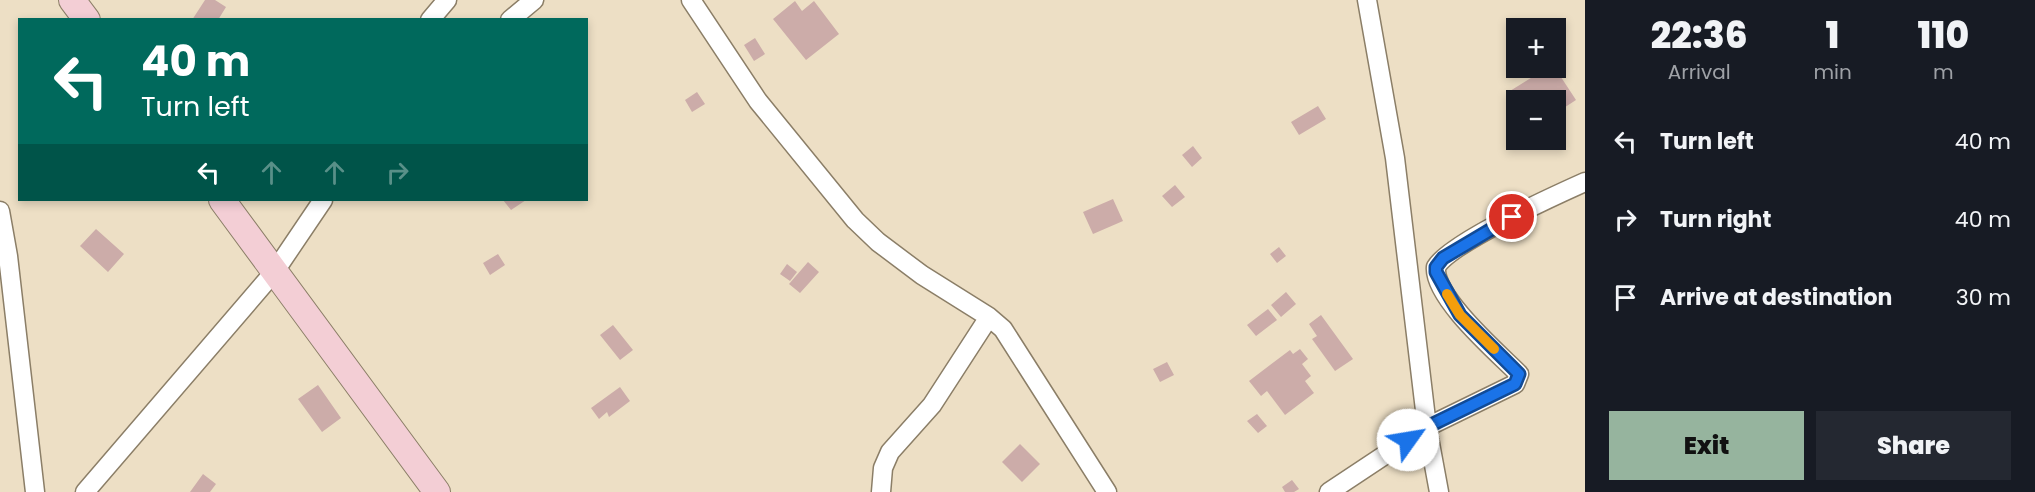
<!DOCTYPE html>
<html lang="en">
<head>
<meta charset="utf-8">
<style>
	:root { --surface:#171b24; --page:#242831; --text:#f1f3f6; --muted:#9ea1a6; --accent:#96b49e }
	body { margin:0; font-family:Poppins,sans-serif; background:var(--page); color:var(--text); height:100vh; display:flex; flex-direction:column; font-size:22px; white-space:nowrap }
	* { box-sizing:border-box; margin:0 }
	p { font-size:20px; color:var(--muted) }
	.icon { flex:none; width:33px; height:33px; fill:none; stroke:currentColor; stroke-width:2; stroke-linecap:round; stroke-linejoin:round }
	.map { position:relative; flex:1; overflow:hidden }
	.sheet { display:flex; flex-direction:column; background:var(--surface); width:450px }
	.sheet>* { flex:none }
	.guide { position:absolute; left:18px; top:18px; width:570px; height:183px; border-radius:0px; box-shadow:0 3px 9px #0003; background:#00695c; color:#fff; overflow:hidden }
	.tools { position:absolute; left:1506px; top:18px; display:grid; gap:12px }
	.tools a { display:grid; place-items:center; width:60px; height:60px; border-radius:0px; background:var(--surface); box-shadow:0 3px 9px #0003; font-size:30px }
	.pin { position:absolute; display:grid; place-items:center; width:51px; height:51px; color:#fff; margin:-26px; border:3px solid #fff; border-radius:50%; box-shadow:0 2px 6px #0007 }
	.me { position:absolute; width:66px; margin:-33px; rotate:58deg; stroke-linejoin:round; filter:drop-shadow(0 0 4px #0008) }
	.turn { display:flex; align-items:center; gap:21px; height:126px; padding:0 24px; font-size:27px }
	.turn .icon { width:78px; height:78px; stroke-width:2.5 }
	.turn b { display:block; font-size:42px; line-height:51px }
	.lanes { display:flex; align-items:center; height:57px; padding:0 24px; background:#0003; justify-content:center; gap:30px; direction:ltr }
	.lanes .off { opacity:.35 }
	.eta { display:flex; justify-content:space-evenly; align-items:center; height:102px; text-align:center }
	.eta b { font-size:36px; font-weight:800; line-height:42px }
	.cta { display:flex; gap:12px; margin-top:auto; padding:12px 24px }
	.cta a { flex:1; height:69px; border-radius:0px; background:var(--accent); color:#111; font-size:24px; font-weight:800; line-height:69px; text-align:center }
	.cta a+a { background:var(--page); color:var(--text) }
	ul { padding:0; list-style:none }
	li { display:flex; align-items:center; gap:18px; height:78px; padding:0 24px }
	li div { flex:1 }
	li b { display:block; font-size:22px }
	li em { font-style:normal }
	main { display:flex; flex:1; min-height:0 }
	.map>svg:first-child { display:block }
	.building { fill:#ccaca9 }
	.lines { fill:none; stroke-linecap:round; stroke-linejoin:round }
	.street-casing { stroke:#8b7e67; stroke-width:21 }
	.secondary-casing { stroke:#8b7e67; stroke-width:28 }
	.street { stroke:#fff; stroke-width:18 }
	.secondary { stroke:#f3ced5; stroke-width:26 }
	.route-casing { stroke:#114b97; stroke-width:15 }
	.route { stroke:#1a73e8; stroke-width:10 }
	.slow { stroke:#f59e0b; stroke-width:10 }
</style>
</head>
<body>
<main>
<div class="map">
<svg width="1585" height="492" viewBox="0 0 1585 492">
	<rect width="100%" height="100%" fill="#eddfc5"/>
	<path class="building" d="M205,0h10l11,7 -8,13h-26z
		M795,1l7,10 12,-10 25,33 -33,26 -33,-41z
		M755,38l10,16 -11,7 -10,-16z
		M1547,68h8l21,32 -20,13v-13h-40l-6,-9z
		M697,92l8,12 -13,8 -7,-12z
		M1318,106l8,13 -27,16 -8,-13z
		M1193,146l9,12 -10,9 -10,-12z
		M1175,185l10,12 -13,10 -10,-11z
		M1113,199l10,22 -30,13 -10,-22z
		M503,200h23l-15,10z
		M96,229l28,25 -16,18 -28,-26z
		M1279,247l7,9 -9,7 -7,-9z
		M498,254l7,11 -15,10 -7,-12z
		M808,262l11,10 -19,21 -11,-9z
		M787,264l10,8 -7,9 -10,-7z
		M1286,292l10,12 -15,13 -10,-12z
		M1268,309l9,11 -21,16 -9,-11z
		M1321,315l32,44 -18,12 -23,-32 5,-3 -8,-12z
		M613,325l20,25 -13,10 -20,-25z
		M1300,349l8,10 -6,5 9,12 -6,5 9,12 -29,22 -18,-24 -6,5 -12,-15 41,-31 3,4z
		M1167,362l7,13 -14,7 -7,-13z
		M318,385l23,33 -19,14 -24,-33z
		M620,387l10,14 -21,16 -2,-5 -8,7 -8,-11z
		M1257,414l10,12 -9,7 -11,-12z
		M1020,444l20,20 -18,18 -20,-20z
		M203,474l13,10 -6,8h-20z
		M1292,480l7,9 -5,3h-9l-3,-5z"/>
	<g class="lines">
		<defs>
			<path id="street" d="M691,0l67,101 97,119 23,22 44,33 67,42 14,12 104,163
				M1367,0l28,158 32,269 12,65
				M430,20l17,-20
				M510,20l24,-20
				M0,211l8,45 27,236
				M85,492l190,-221 48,-71
				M881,492l2,-24 7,-16 42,-47 57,-88
				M1329,492l98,-65 88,-43 4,-10c-21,-21 -86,-77 -83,-107 14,-24 120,-72 149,-85"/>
			<path id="secondary" d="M72,0l15,20
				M222,200l215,292"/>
		</defs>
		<use href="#street" class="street-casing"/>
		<use href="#secondary" class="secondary-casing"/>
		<use href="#street" class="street"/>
		<use href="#secondary" class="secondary"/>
	</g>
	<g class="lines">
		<defs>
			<path id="route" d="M1408,440l19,-13 88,-43 4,-10 -59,-59 -24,-43v-5l7,-9 69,-41"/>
		</defs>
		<use href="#route" class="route-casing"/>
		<use href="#route" class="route"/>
		<path class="slow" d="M1447,294l13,21 34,34"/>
	</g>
</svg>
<div class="tools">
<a>+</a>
<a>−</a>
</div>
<div class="pin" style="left:1512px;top:217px;background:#d93025"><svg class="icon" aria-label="arrive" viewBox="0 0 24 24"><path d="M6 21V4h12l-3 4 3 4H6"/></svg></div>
<svg class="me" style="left:1408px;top:440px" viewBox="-20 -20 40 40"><circle r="19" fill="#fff"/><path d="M0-13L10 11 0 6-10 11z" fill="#1a73e8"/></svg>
<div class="guide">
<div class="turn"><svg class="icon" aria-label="left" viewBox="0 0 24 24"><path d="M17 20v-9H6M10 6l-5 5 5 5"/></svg><div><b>40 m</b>Turn left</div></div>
<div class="lanes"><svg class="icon" aria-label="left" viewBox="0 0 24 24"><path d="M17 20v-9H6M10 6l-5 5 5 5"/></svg><svg class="icon off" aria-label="ahead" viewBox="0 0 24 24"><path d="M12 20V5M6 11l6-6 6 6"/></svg><svg class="icon off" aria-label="ahead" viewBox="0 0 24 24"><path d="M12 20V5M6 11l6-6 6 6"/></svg><svg class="icon off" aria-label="right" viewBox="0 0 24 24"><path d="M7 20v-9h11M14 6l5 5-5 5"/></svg></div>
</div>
</div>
<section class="sheet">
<div class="eta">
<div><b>22:36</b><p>Arrival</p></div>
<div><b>1</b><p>min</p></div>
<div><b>110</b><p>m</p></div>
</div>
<ul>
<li><svg class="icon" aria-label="left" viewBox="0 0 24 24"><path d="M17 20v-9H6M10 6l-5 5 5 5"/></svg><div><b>Turn left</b></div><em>40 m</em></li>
<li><svg class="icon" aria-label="right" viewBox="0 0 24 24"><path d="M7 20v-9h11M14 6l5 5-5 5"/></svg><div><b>Turn right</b></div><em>40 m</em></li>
<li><svg class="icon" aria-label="arrive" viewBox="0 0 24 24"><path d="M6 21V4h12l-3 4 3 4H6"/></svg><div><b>Arrive at destination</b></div><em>30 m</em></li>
</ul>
<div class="cta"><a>Exit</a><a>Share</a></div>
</section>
</main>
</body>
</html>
